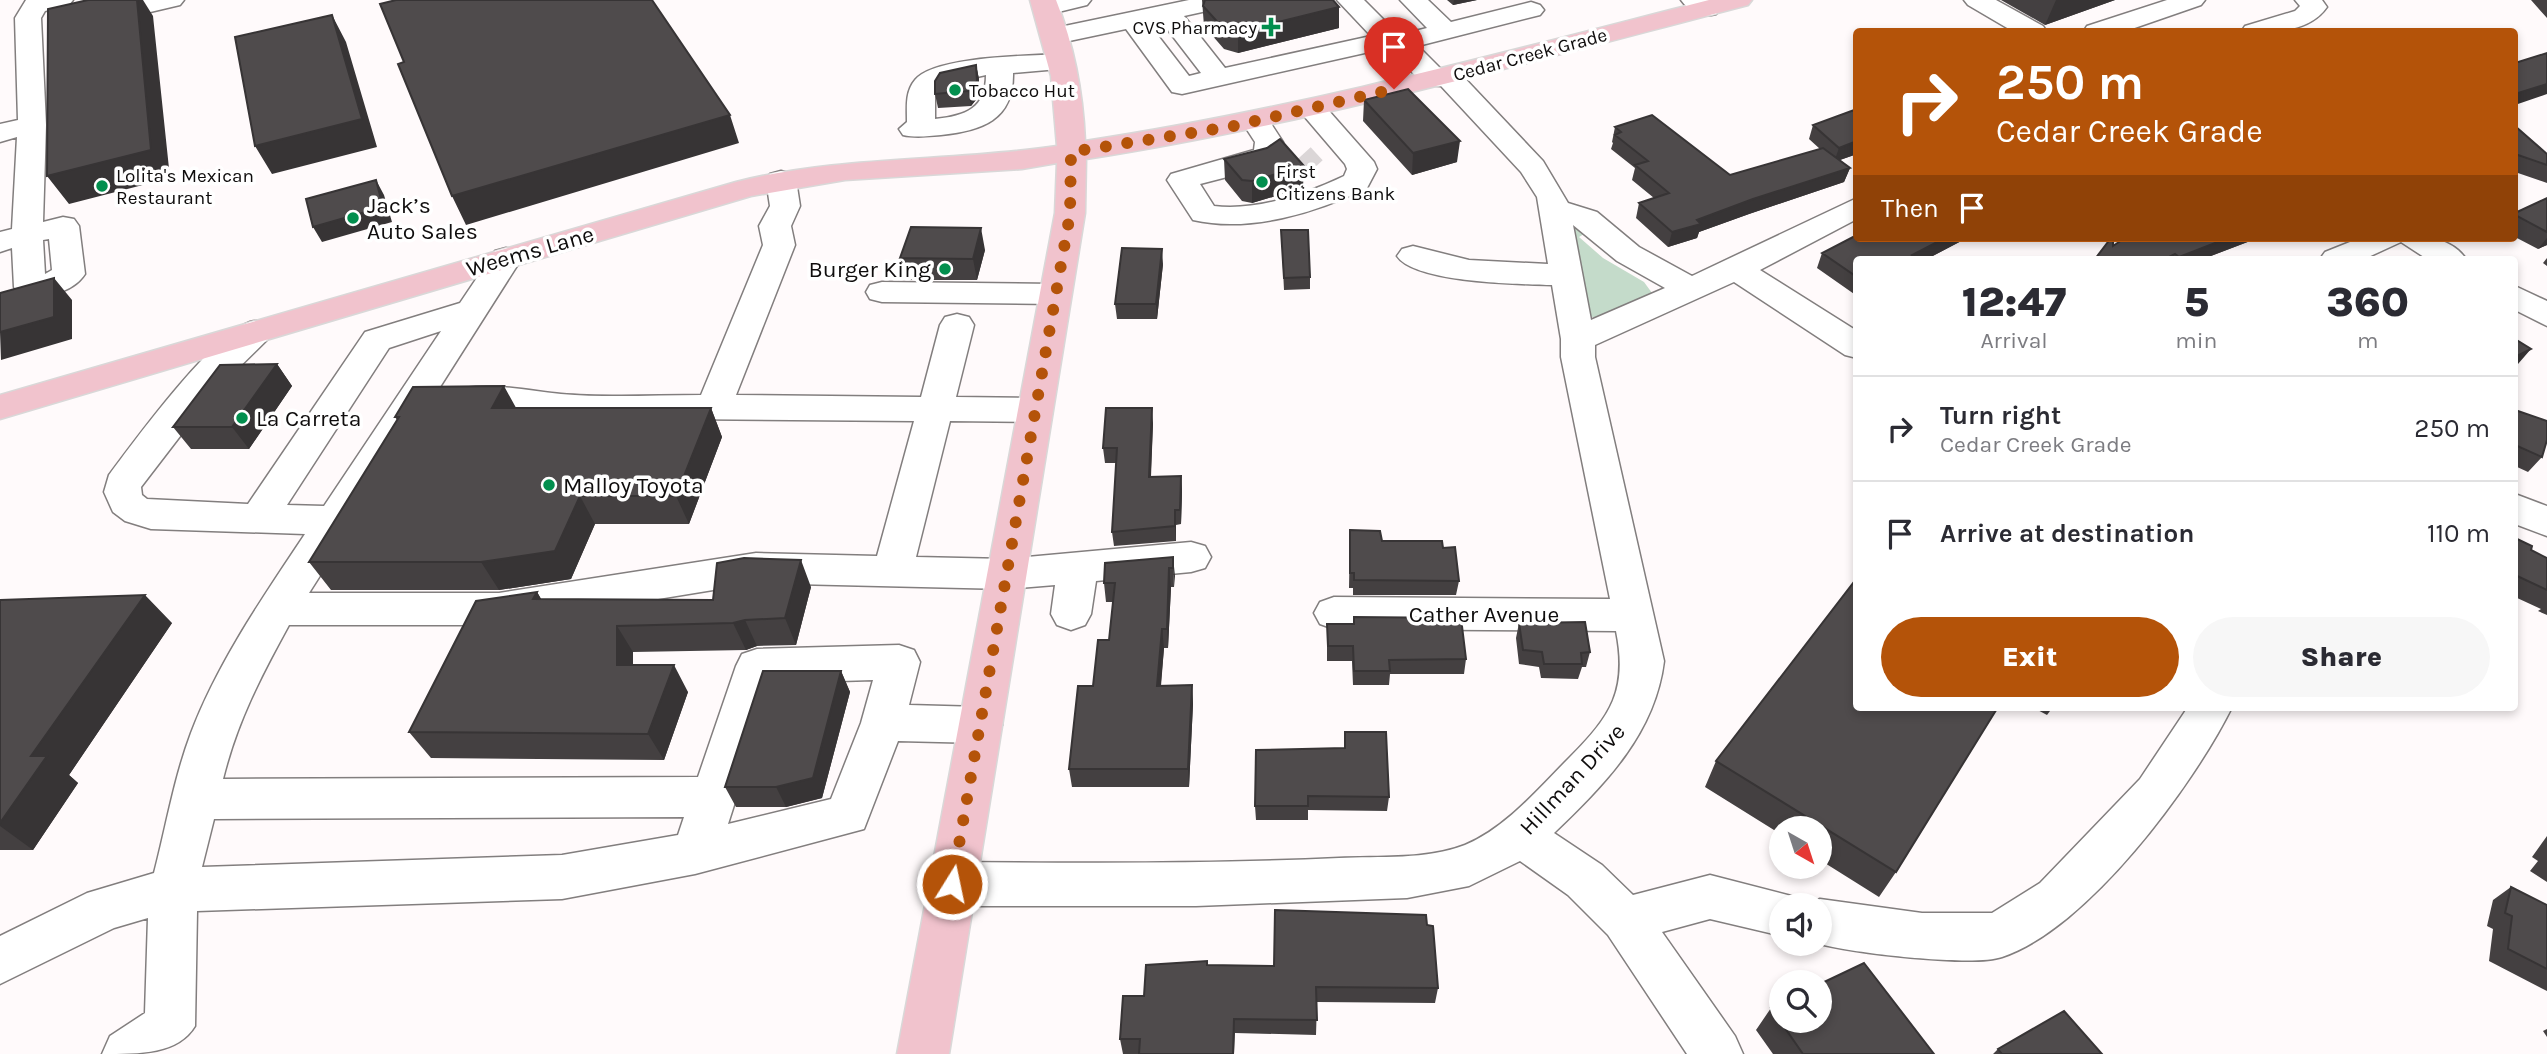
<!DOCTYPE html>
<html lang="en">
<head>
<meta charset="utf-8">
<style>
	:root { --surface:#fff; --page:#f7f7f7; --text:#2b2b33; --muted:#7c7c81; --line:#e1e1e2; --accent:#b45309 }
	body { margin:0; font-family:Karla,sans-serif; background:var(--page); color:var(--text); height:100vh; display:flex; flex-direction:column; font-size:26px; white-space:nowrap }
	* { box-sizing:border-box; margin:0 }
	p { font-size:23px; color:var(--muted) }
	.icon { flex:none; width:38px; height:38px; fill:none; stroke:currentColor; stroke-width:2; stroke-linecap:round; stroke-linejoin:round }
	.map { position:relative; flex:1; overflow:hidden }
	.drawer { position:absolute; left:1853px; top:256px; width:665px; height:455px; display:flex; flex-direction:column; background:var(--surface); border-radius:7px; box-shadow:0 4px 10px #0003 }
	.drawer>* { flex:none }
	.top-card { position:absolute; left:1853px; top:28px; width:665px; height:214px; border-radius:7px; box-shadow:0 4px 10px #0003; background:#b45309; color:#fff; overflow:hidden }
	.needle { width:46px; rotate:141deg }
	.controls { position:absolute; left:1769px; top:816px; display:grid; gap:14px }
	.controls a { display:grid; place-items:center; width:63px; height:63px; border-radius:50%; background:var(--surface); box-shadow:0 4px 10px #0003; font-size:35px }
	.pin { position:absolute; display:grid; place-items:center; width:60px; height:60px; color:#fff; margin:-72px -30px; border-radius:50% 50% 50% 0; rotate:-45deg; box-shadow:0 0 7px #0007 }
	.pin .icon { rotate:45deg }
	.me { position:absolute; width:77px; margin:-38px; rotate:10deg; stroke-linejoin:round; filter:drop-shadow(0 0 5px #0008) }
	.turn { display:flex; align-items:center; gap:24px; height:147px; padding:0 28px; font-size:32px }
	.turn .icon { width:91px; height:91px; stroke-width:2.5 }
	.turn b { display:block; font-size:49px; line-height:60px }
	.then { display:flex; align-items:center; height:66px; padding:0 28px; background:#0003; gap:14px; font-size:26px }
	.eta { display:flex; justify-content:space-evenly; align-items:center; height:119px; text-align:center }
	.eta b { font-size:42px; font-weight:800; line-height:49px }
	.primary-button { display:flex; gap:14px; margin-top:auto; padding:14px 28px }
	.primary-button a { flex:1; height:80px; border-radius:42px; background:var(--accent); color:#fff; font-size:28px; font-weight:800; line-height:80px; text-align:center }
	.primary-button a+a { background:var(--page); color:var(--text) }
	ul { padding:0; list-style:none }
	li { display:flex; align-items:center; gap:21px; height:105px; padding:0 28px; border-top:2px solid var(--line) }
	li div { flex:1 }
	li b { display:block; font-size:26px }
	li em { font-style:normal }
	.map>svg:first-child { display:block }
	.green { fill:#c4dbca }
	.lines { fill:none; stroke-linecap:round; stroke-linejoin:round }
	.minor-tunnel { stroke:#dbd6d7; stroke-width:29; stroke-dasharray:29 14; stroke-linecap:butt }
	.minor-casing { stroke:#827e7e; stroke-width:3 }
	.major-casing { stroke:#d9d8d8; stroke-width:3 }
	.minor { fill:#fff; fill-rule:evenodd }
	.major { fill:#f1c3cd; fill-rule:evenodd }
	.wall { fill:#444041 }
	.shaded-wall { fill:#373435 }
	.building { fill:#4f4b4c; stroke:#373435; stroke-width:2 }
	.route { stroke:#b45309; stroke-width:12; stroke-dasharray:0 21.6 }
	.poi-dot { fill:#028f4e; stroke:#fff; stroke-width:2.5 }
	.labels { text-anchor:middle; stroke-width:7; stroke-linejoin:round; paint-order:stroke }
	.far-poi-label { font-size:19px; fill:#0f0d0d; stroke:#fff; text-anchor:start }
	.far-street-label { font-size:19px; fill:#0f0d0d; stroke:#fff }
	.poi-label { font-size:23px; fill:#0f0d0d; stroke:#fff; text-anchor:start }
	.street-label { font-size:23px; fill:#0f0d0d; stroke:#fff }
</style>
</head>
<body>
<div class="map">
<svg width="2547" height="1054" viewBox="0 0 2547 1054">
	<rect width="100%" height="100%" fill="#fffafb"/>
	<path class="green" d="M1575,226l9,8 -5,3 24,21 41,24 8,11h5l-58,26 -13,-4 -16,-87z"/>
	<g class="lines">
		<path class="minor-tunnel" d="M1300,157l12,13"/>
		<defs>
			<path id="minor" d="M26,0h47l-4,5 -24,6 -4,7 5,107 -3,97 20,-5 11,2 5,7 6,48c-13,20 -45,26 -67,20l-4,-7 -2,-39 -12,4v-20l12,-3 5,-92 -17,5v-18l18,-4 -3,-102zM49,239l3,31 -7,4 -2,-34z
				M137,0h47l-4,5 -85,20 -9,-3 -4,-5 4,-5z
				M1043,0h48l-4,5 -41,10 -9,-3 -4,-5z
				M1189,0h49l-4,5 -50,11 41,52 146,-32 -34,-36h27l35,35 28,-7 -27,-28h28l23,22 80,-20 9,3 4,5 -4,5 -122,31 23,23 16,1 86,91 25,42 29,9 42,35 53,29 165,-78v21l-97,51 97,61v27l-12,-3 -111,-73 -139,63v12l69,304c-9,73 -59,123 -110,172l48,32 31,30 77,-20 89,23 3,7h-20v31l-72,-17 -48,13 73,104 8,18h-56l-79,-119 -40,-40 -48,-34 -51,25 -62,12 -211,8h-244l-17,-7 -7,-15 7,-15 17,-7c129,1 258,2 387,-4 40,-2 88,2 126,-13 41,-17 74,-57 105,-88 41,-41 58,-67 46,-126l-282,-2 -14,-5 -6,-11 6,-11 14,-5 276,2 -49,-242v-18l-9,-54c-33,-1 -137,-2 -155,-29l5,-7 11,-3 56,14 79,4 -11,-67 -16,-25 -80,-86 -16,-1 -38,-37 -205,46 -10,-2 -46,-63 -71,15 -9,-2 -4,-6 4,-6 9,-2zM1161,21l40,52 -12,3 -40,-52zM1573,225l44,36 48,27 -74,32z
				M1681,0h30l9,9 -4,5c-14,4 -26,-2 -35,-14z
				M1964,0h32l47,26 4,6h-33l-46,-27z
				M2167,0h38l-4,5 -78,27h-40l4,-6z
				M2295,0h27l5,7c-19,27 -56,25 -86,25l4,-6 50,-15 5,-5z
				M1060,54l10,2 3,6 -3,6 -57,5c1,47 -31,58 -72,62 -13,1 -25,3 -38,0l-4,-6 8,-7c0,-15 -2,-30 8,-42 19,-24 114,-24 145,-26zM986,75c0,33 -20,41 -51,44v-24l6,-10z
				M1312,101l10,2 52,59 3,7 -10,19c-51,25 -118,45 -174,32l-26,-40 4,-6 83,-24 1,-8 -13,-20 4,-6 10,-3 10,3 17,26v12l-17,13 -66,17 14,22c43,5 92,-12 130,-30l3,-7 -2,-5 -47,-55 4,-6z
				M781,171l11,3 4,6 4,26 -9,20 4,19 -59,150 185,2 19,-72 5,-8 12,-3 12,3 5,8 -18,72 78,1 13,3 5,9 -5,9 -13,3 -84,-1 -34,136 90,2 185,-17 14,4 6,11 -6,11 -14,4 -95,9 -5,33 -6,11 -14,5 -14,-5 -6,-11 4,-29 -49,4 -250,-6 -257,42h-210c-28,51 -52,97 -66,154l475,-2 38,-111 6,-12 15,-5 142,-4 15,5 6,12 -11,43 71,2 15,5 7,13 -7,13 -15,5 -82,-2 -34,88 -169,45 -133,25 -365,12 -2,115c-17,28 -54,28 -93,28l8,-18 35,-23 3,-95 -34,10 -114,56v-48l87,-43 67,-20c12,-46 20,-95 37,-140 27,-71 72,-136 114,-199l-154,-5 -26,-8 -12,-9 -9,-20 5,-17c27,-36 101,-138 141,-153 8,-2 13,-1 21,1l5,8 -62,61 -73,95 1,8 5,4 101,5 117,-172 95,-29 35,-52 11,-3 11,3 5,7 -213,335h190l257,-40 121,3 37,-135 -352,-3 -42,-6h-59l-12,-3 -6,-9 6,-9c36,-10 75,-1 112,3 46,4 94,1 140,1l62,-150 -4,-19 11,-20 -4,-26 4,-6zM441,331l-117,175 -37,-1 102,-157zM873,680l-12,43 -30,76 -103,25 45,-141zM684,817l-6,18 -116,20 -360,12 12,-48z
				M2360,238c33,0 85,-11 106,21h-39l-26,-17 -37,17h-44l5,-7z
				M882,282l173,2 12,3 4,7 -4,7 -12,3 -173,-2 -12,-3 -4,-7 4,-7z
				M2515,286l32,15v25l-32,-16z
				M2515,494l32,12v30l-32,-12z
				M2188,707h44c-39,79 -145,222 -230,250 -29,10 -154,-4 -185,-14h3v-38h-14l14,-6 102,14h70l48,-30 100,-104z"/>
			<path id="major" d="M1030,0h26c18,45 27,93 29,141 212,-32 417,-88 624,-141h43l-4,5c-219,57 -438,119 -662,154l-1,54 -136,841h-52l158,-841 2,-50 -35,6 -177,11 -94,16 -751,223v-24l736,-213c106,-27 214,-20 321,-36l-6,-70z"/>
		</defs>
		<use href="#minor" class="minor-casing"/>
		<use href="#major" class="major-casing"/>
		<use href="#minor" class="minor"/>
		<use href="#major" class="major"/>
	</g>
	<path class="wall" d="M1202,0h131l6,28 -101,25 -14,-4 -20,-23z
		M1447,0h30l-24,5z
		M2001,0h114l-70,25z
		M2531,0h16v18z
		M976,65l3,14v17l-8,10 -33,2 -3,-14z
		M1364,100l93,62 -45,13 -49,-54z
		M1857,109v45l-17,6 10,8 -6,14 -95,32 -50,18 -2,6 -29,9 -32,-29 3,-15 15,-5 -22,-18 3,-12 -24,-19 2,-6 -1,-1 3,-15 115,48 90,-26 -11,-10 4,-14z
		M2515,126l32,28v29l-32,-11z
		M1224,159l79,29 -51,15 -10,-2 -17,-21z
		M2547,198v47l-9,4 -23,-12v-24z
		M1281,230l29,47v12l-26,1z
		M1857,238h110l-40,21h-70v37l-40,-28 5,-15z
		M2258,238l-55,21h-108l18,-13z
		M985,250l-8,30h-71l-6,-22z
		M2547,258v8l-4,-3z
		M1163,264l-6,55h-40l-2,-15z
		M277,364l15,22 -43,63h-58l-18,-22z
		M517,408h194l11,29 -33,87h-94l-24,55 -72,11h-168l-22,-28 88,-142 -2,-3z
		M2515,410l27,47 -14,15 -13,-6z
		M1153,423l-2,54 30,-1 1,15 -1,33 -5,1v16l-62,5 -2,-14 4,-69h-11l-2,-15z
		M1350,530l32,11 61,7 16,33 -3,14h-103v-7h-4z
		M2515,538l16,12 16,8v57l-9,-4 3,-2 -26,-12z
		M1173,557l1,30h-3l-3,61h-4l-3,38 31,-1 1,19 -4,83h-117l-3,-18 24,-83 16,-46 4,-38h-7l-2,-19z
		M811,587l-15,58 -39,1 -11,4 -113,2v13l55,27 -24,68 -233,-2 -22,-26 128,-140 4,7 172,1z
		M0,600l172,23 -103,152 9,8 -45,67h-33z
		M1519,623l71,29 -4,15h-4l-4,12 -37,-1 -2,-11 -20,-3 -3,-26z
		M1327,624l139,35 -2,15h-74l-1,11h-36l-1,-24h-25z
		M841,671l9,21 -28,106 -36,9h-50l-11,-20z
		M2032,707h21l-6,8z
		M1345,732l44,65 -2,14 -79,-1v10h-52l-1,-14 89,-58z
		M1716,761l180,111 -17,25 -59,-37v-32h-38v7l-77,-48z
		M2547,836v46l-17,-11 8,-10 -6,-4z
		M2511,887l36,18v86l-58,-30 4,-32 -6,-3 6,-26z
		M1427,925l11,63 -3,15 -118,-1 -1,33 -81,-2 -1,21h-111l-3,-15 87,-74 67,1z
		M1771,1008l163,46h-161l-17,-24z
		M2547,1029v8l-4,-6z
		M1998,1049l104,5h-109z"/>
	<path class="shaded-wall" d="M137,0h6l10,16 17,162 -101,26 -22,-28z
		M1454,0h23l-24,5z
		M2056,0h59l-70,25z
		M1339,7v21l-101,25v-21z
		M332,15l14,27 31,105 -105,27 -17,-28z
		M976,65l3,14v17l-8,10 -3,-15z
		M2547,84v10l-32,11v-11z
		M730,115l9,28 -273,82 -14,-29z
		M1460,141l-3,21 -45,13 1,-22z
		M1857,141v13l-23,8 5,-14z
		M1304,166l-1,22 -51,15v-22z
		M1850,168l-6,14 -95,32 -50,18 -2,6 -29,9 4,-15 25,-12 56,-21z
		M376,180l8,15 8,27 -70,20 -9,-15z
		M981,228l4,22 -8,30 -4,-21z
		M1945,238h22l-40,21h-16l1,-4z
		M2228,238h30l-55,21h-26l2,-2z
		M2547,238v7l-9,4z
		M1162,249l1,15 -6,55 -1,-15z
		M54,278l18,22v39l-71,21 -1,-28z
		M2531,349l-13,15 -3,1v-8z
		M277,364l15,22 -43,63 -17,-22z
		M504,386l16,29 -28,-7z
		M711,408l11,29 -33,87 -13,-28z
		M1152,408l1,15 -3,69 -1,-15z
		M1181,476l1,15 -1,33 -1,-14z
		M580,496l15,28 -24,55 -72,11 -18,-28z
		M1175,510l1,15v16l-1,-15z
		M1173,557l2,19 -1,11 -1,-19z
		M801,560l10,27 -15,58 -11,-27z
		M1169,568l2,19 -3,61 -1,-19z
		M537,592l16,27 -20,-20z
		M145,595l27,28 -103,152 9,8 -45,67 -33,-24v-3l31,-67z
		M745,620l12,26 -11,4 -13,-27z
		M617,626l16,26v39l-16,-26z
		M1162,629l2,19 -5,56 -2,-18z
		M674,665l14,27 -24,68 -16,-26z
		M841,671l9,21 -28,106 -36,9 -10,-20z
		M1192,685l1,19 -4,83 -1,-18z
		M1234,1019v35h-1z"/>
	<path class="building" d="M88,0h49l14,150 -104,26 1,-167z
		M396,0h256l78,115 -278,81 -54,-132 6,-2 -24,-58z
		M1205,0h128l6,7 -101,25 -15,-4 -20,-22z
		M332,15l30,104 -107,27 -20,-109z
		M2547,53v31l-32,10v-31z
		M976,65l1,16 -9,10 -33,3v-13l5,-8z
		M1408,89l52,52 -47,12 -49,-53z
		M1857,109v32l-18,7 -26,-23z
		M1652,115l78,60 93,-27 27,20 -97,31 -56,21 4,4 -29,8 -33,-29 30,-10 -34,-28 13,-4 -33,-26 6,-3 -6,-5z
		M2515,126l32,28v11l-32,-11z
		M1280,139l24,27 -52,15 -10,-1 -18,-21 43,-11z
		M376,180l7,27 -70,20 -7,-28z
		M2547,198v34l-32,-17v-2z
		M911,227l70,1 -8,31 -73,-1z
		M1281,230h27l2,47 -26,1z
		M1857,235v3h88l-33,17 6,4h-61v18l-35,-24z
		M2111,238h2v8l12,-8h103l-49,19 -4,-3 -10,5h-70z
		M1122,248l40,1 -6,55h-41z
		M54,278v39l-54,15v-39z
		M2515,339l16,10 -16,8z
		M277,364l-45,63h-59l47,-62z
		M504,386l-12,22h219l-35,88h-96l-25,55 -74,11h-172l90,-145h-4l18,-30z
		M1106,408h46l-3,69 32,-1 -1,34h-5v16l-63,6 5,-84h-14z
		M2515,410l32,11v19l-5,17 -27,-12z
		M1350,530l30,1 2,10h60l1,7 12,-1 4,34 -105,-1v-7h-4z
		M2515,538l17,8 -1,4 16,8v32l-32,-15z
		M1173,557v11h-4l-2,61h-5l-5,57 35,-1 -4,84h-119l9,-83h15l5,-46h11l6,-57h-11l1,-20z
		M744,558l57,2 -16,58 -40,2 -12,3 -116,3v39h57l-26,69 -239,-2 67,-131 61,-9 -4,7 180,1 4,-37z
		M1857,578v129h141l-102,165 -180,-111z
		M145,595l-114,161h16l-47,67v-223z
		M1354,617l107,1 5,41 -77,1 1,11h-36l-1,-25h-25l-1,-22h27z
		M1585,622l5,30 -9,1 1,11h-38l-2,-12 -19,-2 -4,-27z
		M763,671h78l-28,107 -37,9h-51z
		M1345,732h41l3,65 -81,-1v10h-53l1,-56 89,-2z
		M2511,887l36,18v64l-39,-20 4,-33 -7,-3z
		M1275,910l151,5 1,10 6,1 5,62 -122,-1 1,33 -83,-1 -1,35h-94l1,-15h-20l3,-43h21l2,-31 61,-4v4l67,1z
		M1864,963l70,91h-131l-32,-46 11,-5v17h38v-36z
		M2064,1011l38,43h-100l-4,-5z"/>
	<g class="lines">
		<path class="route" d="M952,884l118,-670 1,-62 158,-25 165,-38"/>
	</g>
	<g class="poi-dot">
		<path d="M1267.5 16.5h7v7h7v7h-7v7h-7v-7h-7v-7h7z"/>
		<circle cx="955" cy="90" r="7"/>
		<circle cx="1262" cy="182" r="7"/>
		<circle cx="102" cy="186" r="7"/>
		<circle cx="353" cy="218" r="7"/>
		<circle cx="945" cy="269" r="7"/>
		<circle cx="242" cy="418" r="7"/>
		<circle cx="549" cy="485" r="7"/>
	</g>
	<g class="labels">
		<g class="far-poi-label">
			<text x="1257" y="34" text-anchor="end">CVS Pharmacy</text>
			<text x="969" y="97">Tobacco Hut</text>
			<text x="1276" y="178">First<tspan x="1276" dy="22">Citizens Bank</tspan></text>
			<text x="116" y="182">Lolita's Mexican<tspan x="116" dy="22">Restaurant</tspan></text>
		</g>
		<g class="far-street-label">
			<text transform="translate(1530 54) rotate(-15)" y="7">Cedar Creek Grade</text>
		</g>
		<g class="poi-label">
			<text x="367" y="213">Jack’s<tspan x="367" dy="26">Auto Sales</tspan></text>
			<text x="931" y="277" text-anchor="end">Burger King</text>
			<text x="256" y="426">La Carreta</text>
			<text x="563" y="493">Malloy Toyota</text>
		</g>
		<g class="street-label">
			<text transform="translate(530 251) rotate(-16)" y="8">Weems Lane</text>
			<text x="1484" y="622">Cather Avenue</text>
			<text transform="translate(1572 779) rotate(-47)" y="8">Hillman Drive</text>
		</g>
	</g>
</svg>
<div class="controls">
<a><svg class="needle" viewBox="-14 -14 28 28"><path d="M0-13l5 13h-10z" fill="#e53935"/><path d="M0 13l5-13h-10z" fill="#7c7c81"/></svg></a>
<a><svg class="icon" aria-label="sound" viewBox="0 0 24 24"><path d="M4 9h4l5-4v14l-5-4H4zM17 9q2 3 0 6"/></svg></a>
<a><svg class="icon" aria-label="search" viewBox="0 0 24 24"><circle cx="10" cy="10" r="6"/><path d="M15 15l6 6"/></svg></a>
</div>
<div class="pin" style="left:1394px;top:89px;background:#d93025"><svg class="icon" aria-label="arrive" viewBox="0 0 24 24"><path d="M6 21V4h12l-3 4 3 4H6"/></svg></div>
<svg class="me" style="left:952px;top:884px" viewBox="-20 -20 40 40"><circle r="17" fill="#b45309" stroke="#fff" stroke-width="3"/><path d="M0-11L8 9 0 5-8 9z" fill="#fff"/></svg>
<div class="top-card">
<div class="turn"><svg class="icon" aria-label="right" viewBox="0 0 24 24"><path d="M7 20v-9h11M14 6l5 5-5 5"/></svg><div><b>250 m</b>Cedar Creek Grade</div></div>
<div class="then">Then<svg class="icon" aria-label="arrive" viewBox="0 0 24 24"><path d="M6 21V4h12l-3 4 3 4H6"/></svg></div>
</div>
<section class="drawer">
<div class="eta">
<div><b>12:47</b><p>Arrival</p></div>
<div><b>5</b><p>min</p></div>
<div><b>360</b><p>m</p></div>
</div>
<ul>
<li><svg class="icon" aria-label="right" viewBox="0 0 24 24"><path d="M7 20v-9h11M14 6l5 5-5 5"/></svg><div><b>Turn right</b><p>Cedar Creek Grade</p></div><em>250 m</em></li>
<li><svg class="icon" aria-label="arrive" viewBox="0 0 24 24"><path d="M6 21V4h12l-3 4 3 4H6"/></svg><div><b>Arrive at destination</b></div><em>110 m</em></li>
</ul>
<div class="primary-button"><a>Exit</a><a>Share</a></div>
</section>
</div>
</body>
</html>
